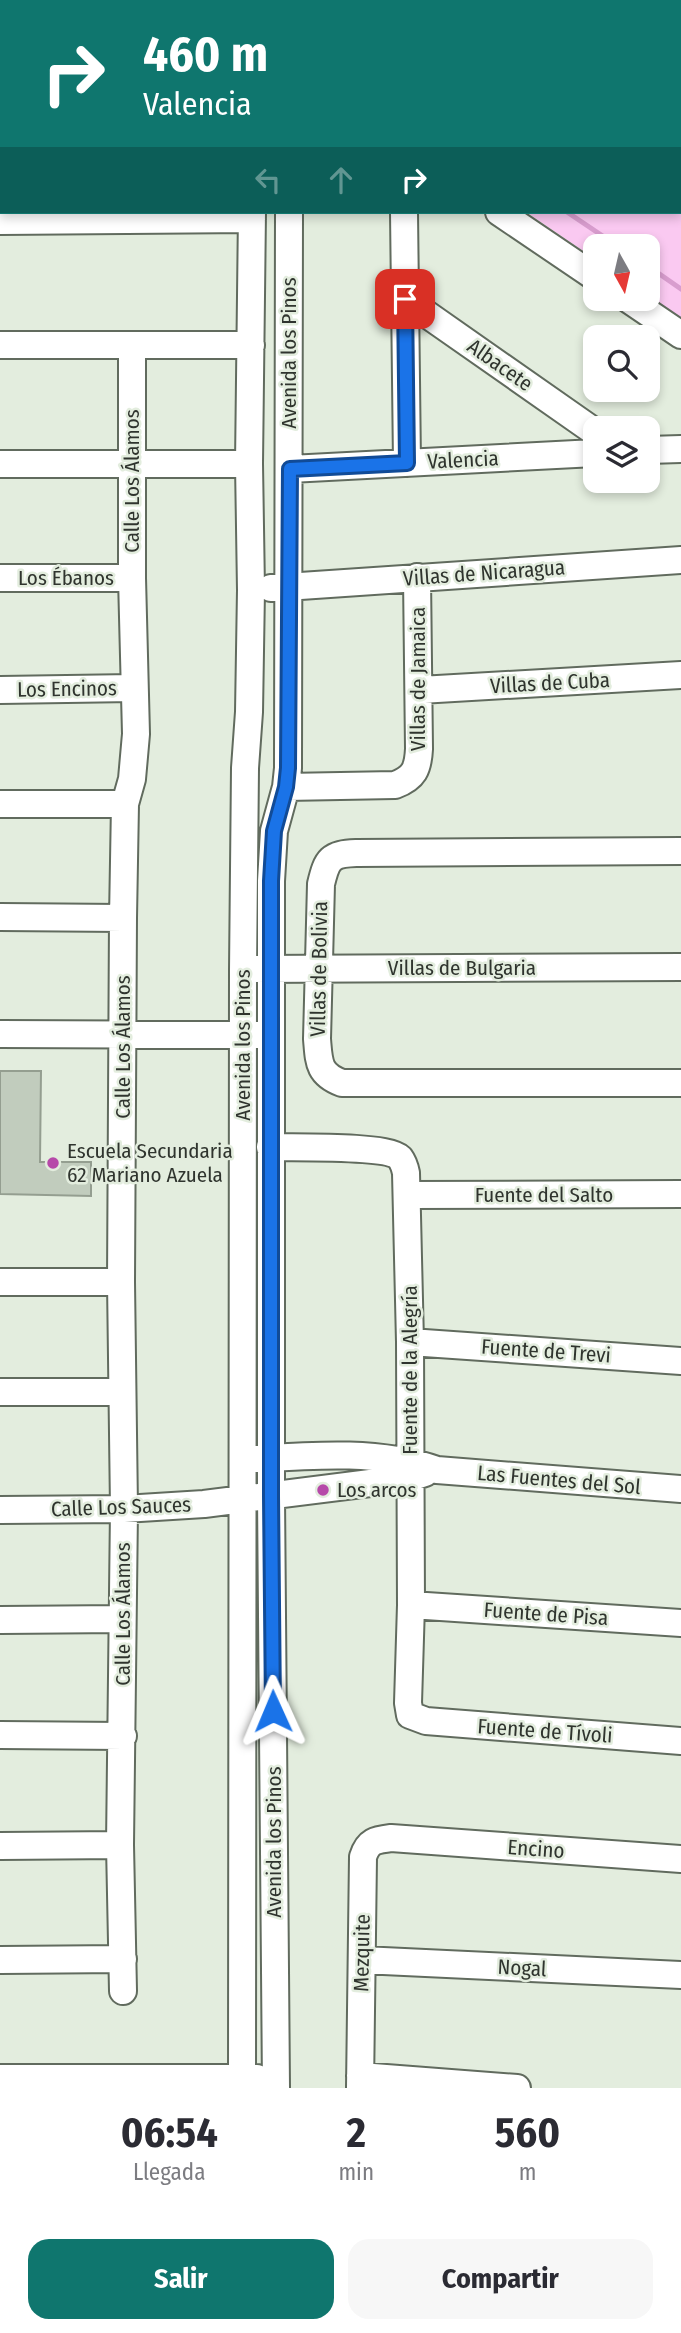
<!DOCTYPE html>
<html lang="es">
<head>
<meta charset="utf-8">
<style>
	:root { --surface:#fff; --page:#f7f7f7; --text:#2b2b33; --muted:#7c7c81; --accent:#0f766e }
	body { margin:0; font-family:"Fira Sans Condensed",sans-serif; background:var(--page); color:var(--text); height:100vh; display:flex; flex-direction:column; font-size:26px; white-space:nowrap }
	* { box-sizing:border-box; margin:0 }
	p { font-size:23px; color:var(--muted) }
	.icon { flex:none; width:38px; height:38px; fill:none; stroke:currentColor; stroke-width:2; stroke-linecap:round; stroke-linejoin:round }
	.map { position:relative; height:2088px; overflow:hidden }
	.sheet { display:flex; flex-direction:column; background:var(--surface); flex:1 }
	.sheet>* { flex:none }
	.guide { position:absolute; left:0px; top:0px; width:682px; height:214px; box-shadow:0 4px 10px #0003; background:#0f766e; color:#fff; overflow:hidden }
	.needle { width:46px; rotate:172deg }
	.fabs { position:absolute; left:583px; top:234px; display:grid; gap:14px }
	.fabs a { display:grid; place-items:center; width:77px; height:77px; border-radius:14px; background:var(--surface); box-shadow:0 4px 10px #0003; font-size:35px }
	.pin { position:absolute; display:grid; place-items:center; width:60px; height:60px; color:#fff; margin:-30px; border-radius:14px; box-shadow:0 4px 10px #0006 }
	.me { position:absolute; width:77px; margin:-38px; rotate:359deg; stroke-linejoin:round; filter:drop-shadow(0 0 5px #0008) }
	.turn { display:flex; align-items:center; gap:24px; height:147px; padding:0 28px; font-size:32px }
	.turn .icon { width:91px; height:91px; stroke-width:2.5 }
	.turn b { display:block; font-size:49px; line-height:60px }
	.lanes { display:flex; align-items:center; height:66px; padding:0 28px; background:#0003; justify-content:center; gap:35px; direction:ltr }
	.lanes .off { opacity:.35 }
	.eta { display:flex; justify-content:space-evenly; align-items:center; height:119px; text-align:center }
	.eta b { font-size:42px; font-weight:700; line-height:49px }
	.button { display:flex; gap:14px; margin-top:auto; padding:14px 28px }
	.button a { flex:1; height:80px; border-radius:21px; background:var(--accent); color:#fff; font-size:28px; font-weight:700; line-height:80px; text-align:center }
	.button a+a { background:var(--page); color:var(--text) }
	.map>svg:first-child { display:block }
	.green { fill:#fac9f1 }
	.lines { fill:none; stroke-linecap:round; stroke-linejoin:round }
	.stream { stroke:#d89dce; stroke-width:5 }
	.building { fill:#c1ccbd; stroke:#949e90; stroke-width:2 }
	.minor-casing { stroke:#616b5e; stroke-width:30 }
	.minor { stroke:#fff; stroke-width:26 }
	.route-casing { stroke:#114b97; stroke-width:18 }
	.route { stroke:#1a73e8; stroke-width:12 }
	.poi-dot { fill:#b649a9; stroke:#e3edde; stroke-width:2.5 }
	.labels { text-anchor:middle; stroke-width:5; stroke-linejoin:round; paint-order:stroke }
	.street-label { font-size:21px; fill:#2f342e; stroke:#e3edde }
	.poi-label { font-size:21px; fill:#2f342e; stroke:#e3edde; text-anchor:start }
</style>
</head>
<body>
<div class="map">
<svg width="681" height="2088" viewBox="0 0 681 2088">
	<rect width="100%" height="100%" fill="#e3edde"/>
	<path class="green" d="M681,93v226l-33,-23v-49h-53v12l-69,-47h155z"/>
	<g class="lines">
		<path class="stream" d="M567,212l52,35
			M648,266l33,23"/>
	</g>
	<path class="building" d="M0,1071h41l-1,91h51v34l-91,-2z"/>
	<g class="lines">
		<defs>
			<path id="minor" d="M169,0l2,2
				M248,0l1,2
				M576,0l2,2
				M289,2v-2
				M487,2l1,-2
				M681,70v1
				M0,92h2
				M404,212l3,251
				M499,212l96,65
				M0,221l252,-2
				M405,299l190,133
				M628,299l53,36
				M0,345h251
				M648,450l33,-1
				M0,464h249
				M290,469l305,-16
				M0,578h132
				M271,588l410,-28
				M0,690l133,-2
				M420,690l261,-15
				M286,787l109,-2c19,-7 23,-16 24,-36l-2,-172
				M0,804h125
				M681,851l-325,2c-26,1 -29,6 -35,31l-4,155c2,23 1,35 25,44h339
				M0,917l123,1
				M252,969l429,-2
				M0,1034l261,1
				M270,1147c22,1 117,-2 130,11 3,4 5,10 6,15l4,169 1,263 -3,98 2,12 16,6 255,20
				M408,1195l273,-1
				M0,1282h121
				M410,1342l271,19
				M0,1392h122
				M255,1459c60,-4 124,-9 182,11l244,19
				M0,1510l124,-1 80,-5 206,-26 15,-5
				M411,1605l270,18
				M0,1620l122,-1
				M0,1735l123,1
				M0,1846l120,-1
				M0,1960l123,-1
				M362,1960l319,15
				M123,1991l-3,-146 4,-336 -3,-227 2,-364 2,-114 7,-25 4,-45 -4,-156v-233
				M360,2076l157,12
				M0,2078h257
				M242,2088l1,-1118 2,-202 4,-56 2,-122 -2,-126 3,-252
				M276,2088l-5,-592v-615l3,-50 12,-44 2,-19 1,-556
				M360,2088l3,-231c5,-16 12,-17 28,-19l290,21"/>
		</defs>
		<use href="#minor" class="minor-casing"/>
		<use href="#minor" class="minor"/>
	</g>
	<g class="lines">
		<defs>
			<path id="route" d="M273,1711l-2,-215v-615l3,-50 12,-44 2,-19 2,-299 117,-6 -2,-164"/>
		</defs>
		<use href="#route" class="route-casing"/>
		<use href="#route" class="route"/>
	</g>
	<g class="poi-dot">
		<circle cx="53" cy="1163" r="7"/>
		<circle cx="323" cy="1490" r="7"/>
	</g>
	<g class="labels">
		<g class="street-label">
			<text transform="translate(289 353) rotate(-90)" y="7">Avenida los Pinos</text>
			<text transform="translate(500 365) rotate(35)" y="7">Albacete</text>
			<text transform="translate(463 460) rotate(-3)" y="7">Valencia</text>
			<text transform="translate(132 481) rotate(-90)" y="7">Calle Los Álamos</text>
			<text transform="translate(484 573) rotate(-4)" y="7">Villas de Nicaragua</text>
			<text x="66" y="585">Los Ébanos</text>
			<text transform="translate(418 679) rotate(-90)" y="7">Villas de Jamaica</text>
			<text transform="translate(550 683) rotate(-3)" y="7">Villas de Cuba</text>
			<text transform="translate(67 689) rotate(-1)" y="7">Los Encinos</text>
			<text x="462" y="975">Villas de Bulgaria</text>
			<text transform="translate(319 969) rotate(-89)" y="7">Villas de Bolivia</text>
			<text transform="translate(243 1045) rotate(-90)" y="7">Avenida los Pinos</text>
			<text transform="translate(123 1047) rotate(-90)" y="7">Calle Los Álamos</text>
			<text x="544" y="1202">Fuente del Salto</text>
			<text transform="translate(546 1351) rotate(4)" y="7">Fuente de Trevi</text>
			<text transform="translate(410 1370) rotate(-90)" y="7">Fuente de la Alegría</text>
			<text transform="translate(559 1480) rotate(5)" y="7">Las Fuentes del Sol</text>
			<text transform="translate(121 1507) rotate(-2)" y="7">Calle Los Sauces</text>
			<text transform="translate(123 1614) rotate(-90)" y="7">Calle Los Álamos</text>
			<text transform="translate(546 1614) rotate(4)" y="7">Fuente de Pisa</text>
			<text transform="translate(545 1731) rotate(4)" y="7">Fuente de Tívoli</text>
			<text transform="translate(274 1842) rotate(-90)" y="7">Avenida los Pinos</text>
			<text transform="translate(536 1849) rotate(4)" y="7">Encino</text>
			<text transform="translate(362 1953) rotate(-89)" y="7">Mezquite</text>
			<text transform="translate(522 1968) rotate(3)" y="7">Nogal</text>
		</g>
		<g class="poi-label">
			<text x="67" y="1158">Escuela Secundaria<tspan x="67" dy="24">62 Mariano Azuela</tspan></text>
			<text x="337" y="1497">Los arcos</text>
		</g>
	</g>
</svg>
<div class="fabs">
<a><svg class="needle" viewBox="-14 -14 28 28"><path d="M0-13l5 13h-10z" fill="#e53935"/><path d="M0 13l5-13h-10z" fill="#7c7c81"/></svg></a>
<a><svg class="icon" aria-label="search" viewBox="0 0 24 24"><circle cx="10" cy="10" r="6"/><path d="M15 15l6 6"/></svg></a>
<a><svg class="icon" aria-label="layers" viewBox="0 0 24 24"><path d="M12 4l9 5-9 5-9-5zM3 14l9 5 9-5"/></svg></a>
</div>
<div class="pin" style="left:405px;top:299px;background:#d93025"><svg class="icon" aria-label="arrive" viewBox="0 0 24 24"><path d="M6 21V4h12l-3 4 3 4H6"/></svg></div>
<svg class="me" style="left:273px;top:1711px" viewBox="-20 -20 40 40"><path d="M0-17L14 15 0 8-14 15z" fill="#1a73e8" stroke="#fff" stroke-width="4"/></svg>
<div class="guide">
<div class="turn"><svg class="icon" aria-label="right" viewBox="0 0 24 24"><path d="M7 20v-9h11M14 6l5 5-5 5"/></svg><div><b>460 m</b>Valencia</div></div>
<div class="lanes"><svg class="icon off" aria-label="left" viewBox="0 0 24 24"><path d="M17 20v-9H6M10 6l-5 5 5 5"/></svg><svg class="icon off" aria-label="ahead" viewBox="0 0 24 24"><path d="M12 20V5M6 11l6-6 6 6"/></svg><svg class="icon" aria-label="right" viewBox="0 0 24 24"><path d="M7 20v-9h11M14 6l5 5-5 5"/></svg></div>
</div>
</div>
<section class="sheet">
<div class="eta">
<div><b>06:54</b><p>Llegada</p></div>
<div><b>2</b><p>min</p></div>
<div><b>560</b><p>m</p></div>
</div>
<div class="button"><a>Salir</a><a>Compartir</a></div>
</section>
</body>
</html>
